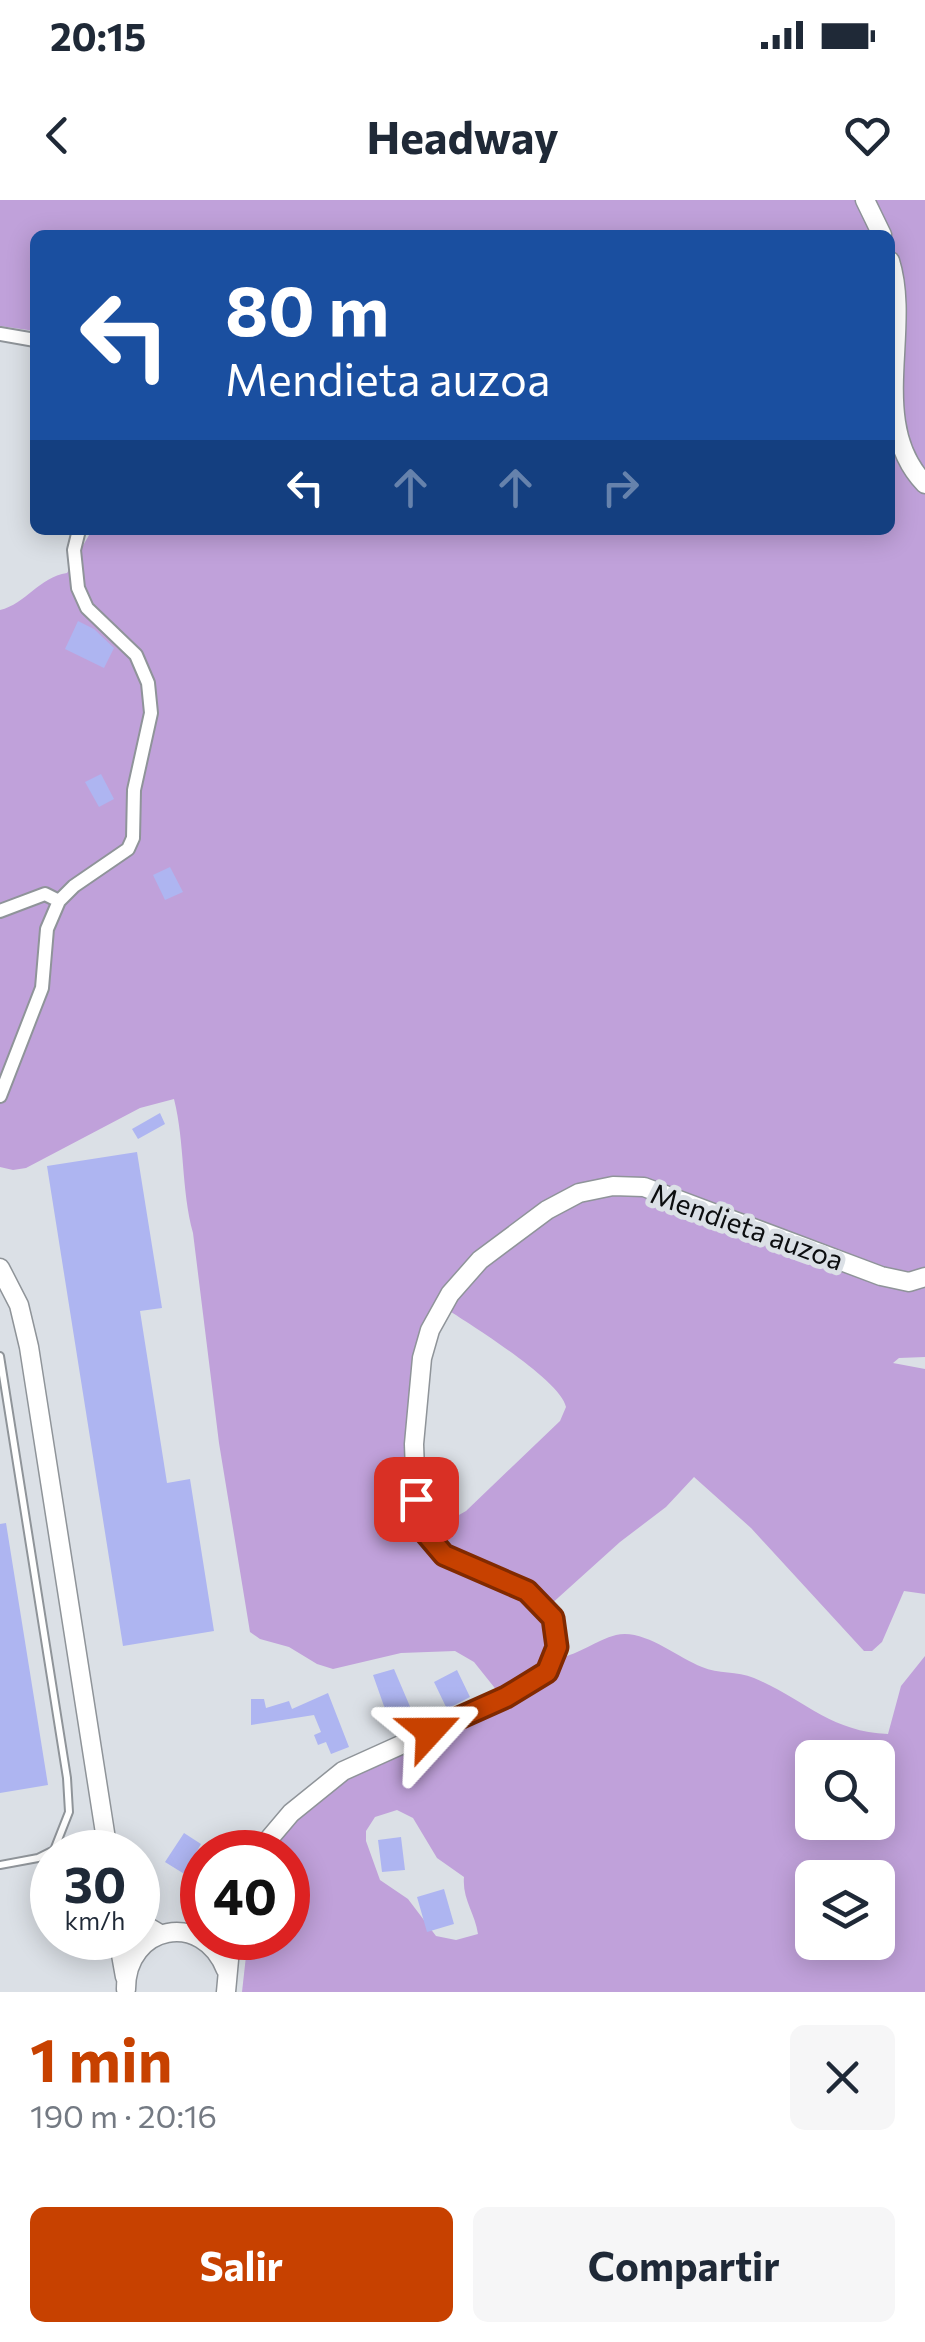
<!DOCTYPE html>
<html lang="es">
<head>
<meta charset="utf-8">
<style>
	:root { --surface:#fff; --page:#f6f6f7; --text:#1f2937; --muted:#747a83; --accent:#c74100 }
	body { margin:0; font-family:Commissioner,sans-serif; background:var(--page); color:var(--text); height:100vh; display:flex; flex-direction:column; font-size:38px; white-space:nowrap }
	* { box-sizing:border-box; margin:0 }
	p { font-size:32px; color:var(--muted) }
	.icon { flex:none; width:55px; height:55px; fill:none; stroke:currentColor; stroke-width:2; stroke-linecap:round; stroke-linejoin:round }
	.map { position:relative; height:1792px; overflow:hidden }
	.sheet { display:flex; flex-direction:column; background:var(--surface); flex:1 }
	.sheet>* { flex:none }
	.top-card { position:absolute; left:30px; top:30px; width:865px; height:305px; border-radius:15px; box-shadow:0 5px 25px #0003; background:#1a4fa0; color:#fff; overflow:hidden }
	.fabs { position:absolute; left:795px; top:1540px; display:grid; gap:20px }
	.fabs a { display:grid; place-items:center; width:100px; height:100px; border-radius:15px; background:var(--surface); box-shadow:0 5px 25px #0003; font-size:50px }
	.speed { position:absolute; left:30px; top:1630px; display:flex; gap:20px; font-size:50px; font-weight:700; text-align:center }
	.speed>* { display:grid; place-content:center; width:130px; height:130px; border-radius:50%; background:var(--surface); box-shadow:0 5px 25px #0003; line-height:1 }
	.speed small { font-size:25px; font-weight:400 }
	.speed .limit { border:15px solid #d22; background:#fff; color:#111 }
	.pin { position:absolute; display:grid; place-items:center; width:85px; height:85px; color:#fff; margin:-42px; border-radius:20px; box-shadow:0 5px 15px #0006 }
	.me { position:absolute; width:110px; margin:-55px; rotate:66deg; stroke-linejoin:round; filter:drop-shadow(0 0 8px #0008) }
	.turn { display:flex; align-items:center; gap:35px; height:210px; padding:0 30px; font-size:45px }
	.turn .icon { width:130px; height:130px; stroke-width:2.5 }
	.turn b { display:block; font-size:70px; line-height:85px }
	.lanes { display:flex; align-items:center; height:95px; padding:0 30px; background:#0003; justify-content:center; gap:50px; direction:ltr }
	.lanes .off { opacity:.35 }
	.round { display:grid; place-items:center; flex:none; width:105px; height:105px; border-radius:15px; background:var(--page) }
	.overview { display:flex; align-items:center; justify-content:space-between; height:170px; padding:0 30px }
	h1 { font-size:60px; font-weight:700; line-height:75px; color:var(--accent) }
	.button { display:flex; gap:20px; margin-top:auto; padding:20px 30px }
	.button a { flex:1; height:115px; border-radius:15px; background:var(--accent); color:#fff; font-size:40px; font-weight:700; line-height:115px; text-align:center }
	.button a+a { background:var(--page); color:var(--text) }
	.status { display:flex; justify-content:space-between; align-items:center; height:70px; padding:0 50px; background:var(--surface); direction:ltr }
	.status svg { height:28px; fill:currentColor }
	header { display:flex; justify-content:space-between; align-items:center; height:130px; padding:0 30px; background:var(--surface); font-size:45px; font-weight:700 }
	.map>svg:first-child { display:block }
	.green { fill:#c0a1da; fill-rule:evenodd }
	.building { fill:#aeb5f1 }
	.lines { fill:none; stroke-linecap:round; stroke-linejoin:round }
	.lane-casing { stroke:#8f9499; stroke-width:10 }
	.street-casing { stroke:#8f9499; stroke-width:16 }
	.secondary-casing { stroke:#8f9499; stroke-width:21 }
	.lane { stroke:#fff; stroke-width:6 }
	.street { stroke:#fff; stroke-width:12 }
	.secondary { stroke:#fff; stroke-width:18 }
	.route-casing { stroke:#812a00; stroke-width:25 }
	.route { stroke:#c74100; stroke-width:18 }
	.labels { text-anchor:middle; stroke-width:10; stroke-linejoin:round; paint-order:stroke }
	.street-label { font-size:28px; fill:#0c0e10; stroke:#dbe0e6 }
</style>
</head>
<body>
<div class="status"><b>20:15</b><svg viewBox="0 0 49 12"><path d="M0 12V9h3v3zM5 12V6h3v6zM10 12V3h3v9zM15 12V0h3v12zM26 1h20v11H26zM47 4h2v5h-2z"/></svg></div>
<header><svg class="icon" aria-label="back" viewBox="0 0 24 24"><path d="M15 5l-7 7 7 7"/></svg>Headway<svg class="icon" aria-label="heart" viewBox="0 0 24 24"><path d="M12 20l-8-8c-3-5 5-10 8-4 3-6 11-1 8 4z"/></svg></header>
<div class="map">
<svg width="925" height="1792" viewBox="0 0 925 1792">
	<rect width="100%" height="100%" fill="#dbe0e6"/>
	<path class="green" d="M0,0h925v1157l-26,1 -6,5 32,6v225l-21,-3 -22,51 -10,9h-8l-113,-123 -57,-51 -28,30 -46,35 -71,64 10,52c21,-4 37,-18 57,-23 27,-7 61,22 86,32 16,7 35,4 52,11 49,20 76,54 134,56l13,-48 24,-30v336h-683l6,-54h40v-86h-20l10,-15 62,-62 158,-83 -24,-30 -19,-11 -54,2 -68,16 -16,-5 -28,-17 -29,-8 -10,-7 -31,-189 -26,-210c-12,-44 -8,-90 -19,-134l-34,9 -114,60 -13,2 -13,-3v-557c26,-6 39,-33 67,-37l25,-43h798v-295h-855v96l-35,-5zM448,1110c25,16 113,71 118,97l-6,14 -94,90 -30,17 -12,-25 -1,-74 7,-76zM812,1558h66v64h-66zM397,1610l16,8 24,40 27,19c-2,22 11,36 14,57l-22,6 -20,-4 -28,-37 -28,-19 -14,-39v-10l9,-14zM812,1678h66v64h-66z"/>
	<path class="building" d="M78,421l16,8 20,19 -10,20 -39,-19z
		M101,574l13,25 -15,8 -14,-25z
		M170,667l13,25 -18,8 -12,-25z
		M160,913l5,11 -27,15 -6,-10z
		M137,952l25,156 -22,3 27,172 23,-4 24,152 -91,15 -76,-480z
		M6,1323l42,262 -48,8v-269z
		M394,1469l23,54 -19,8 -3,-7 -4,2 -18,-51z
		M457,1470l13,27 -23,12 -13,-27z
		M328,1493l21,54 -18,7 -5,-12 -8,3 -4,-10 7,-3 -7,-17 -63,10v-26h13l2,9 23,-7 3,8z
		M184,1633l17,11 -8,14 9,8 -8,14 -29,-18z
		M401,1637l4,33 -23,2 -4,-32z
		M444,1689l10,35 -27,8 -10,-35z"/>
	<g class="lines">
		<defs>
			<path id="lane" d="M0,1156l67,422 2,34 -15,38 -16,8 -38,7"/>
			<path id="street" d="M0,134l35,6
				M0,711l45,-17 14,7
				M0,896l42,-108 5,-59 12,-28 15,-15 54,-37 5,-11 1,-48 17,-77 -3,-30 -12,-28 -49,-47 -9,-20 -4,-38 5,-20"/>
			<path id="secondary" d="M865,0l17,35
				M890,61c22,70 -23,163 35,223
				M0,1068l19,37 10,42 79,505
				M258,1652l33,-39 52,-42 164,-74 40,-25 10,-25 -4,-29 -26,-27 -82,-36 -23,-26 -6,-30 -2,-55 8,-86 8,-28 20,-36 30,-34 67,-50 32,-17 34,-7 31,1 237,89 28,6 16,-5
				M138,1721l22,13
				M118,1738l7,39
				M126,1789c0,-64 77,-79 100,-19
				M226,1792l5,-54"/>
		</defs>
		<use href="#lane" class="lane-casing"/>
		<use href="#street" class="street-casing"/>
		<use href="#secondary" class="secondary-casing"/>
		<use href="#lane" class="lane"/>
		<use href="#street" class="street"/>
		<use href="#secondary" class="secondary"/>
	</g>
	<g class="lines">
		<defs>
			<path id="route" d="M416,1299l6,30 22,26 83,36 26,27 4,29 -10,25 -41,25 -76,34"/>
		</defs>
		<use href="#route" class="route-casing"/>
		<use href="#route" class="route"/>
	</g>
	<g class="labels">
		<g class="street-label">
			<text transform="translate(747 1027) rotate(20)" y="10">Mendieta auzoa</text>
		</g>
	</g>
</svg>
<div class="fabs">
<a><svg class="icon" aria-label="search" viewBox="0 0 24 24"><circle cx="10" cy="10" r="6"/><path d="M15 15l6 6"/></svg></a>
<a><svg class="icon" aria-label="layers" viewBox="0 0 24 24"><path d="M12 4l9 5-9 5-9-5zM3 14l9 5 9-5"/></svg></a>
</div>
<div class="speed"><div>30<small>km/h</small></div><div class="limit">40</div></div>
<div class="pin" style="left:416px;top:1299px;background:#d93025"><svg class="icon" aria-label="arrive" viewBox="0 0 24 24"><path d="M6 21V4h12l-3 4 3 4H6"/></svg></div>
<svg class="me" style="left:430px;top:1531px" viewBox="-20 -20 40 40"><path d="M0-17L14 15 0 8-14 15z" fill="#c74100" stroke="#fff" stroke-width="4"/></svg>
<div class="top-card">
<div class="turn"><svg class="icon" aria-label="left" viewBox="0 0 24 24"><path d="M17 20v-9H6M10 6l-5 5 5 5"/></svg><div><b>80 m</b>Mendieta auzoa</div></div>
<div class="lanes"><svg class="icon" aria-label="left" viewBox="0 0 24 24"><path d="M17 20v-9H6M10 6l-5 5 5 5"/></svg><svg class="icon off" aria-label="ahead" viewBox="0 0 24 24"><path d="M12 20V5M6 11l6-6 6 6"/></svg><svg class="icon off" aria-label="ahead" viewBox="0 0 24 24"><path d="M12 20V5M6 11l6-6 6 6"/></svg><svg class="icon off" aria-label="right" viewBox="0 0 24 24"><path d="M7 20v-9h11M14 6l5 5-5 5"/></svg></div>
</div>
</div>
<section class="sheet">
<div class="overview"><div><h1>1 min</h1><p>190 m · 20:16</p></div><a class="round"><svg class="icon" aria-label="close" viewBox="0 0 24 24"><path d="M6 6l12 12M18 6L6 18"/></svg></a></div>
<div class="button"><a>Salir</a><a>Compartir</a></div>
</section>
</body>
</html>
